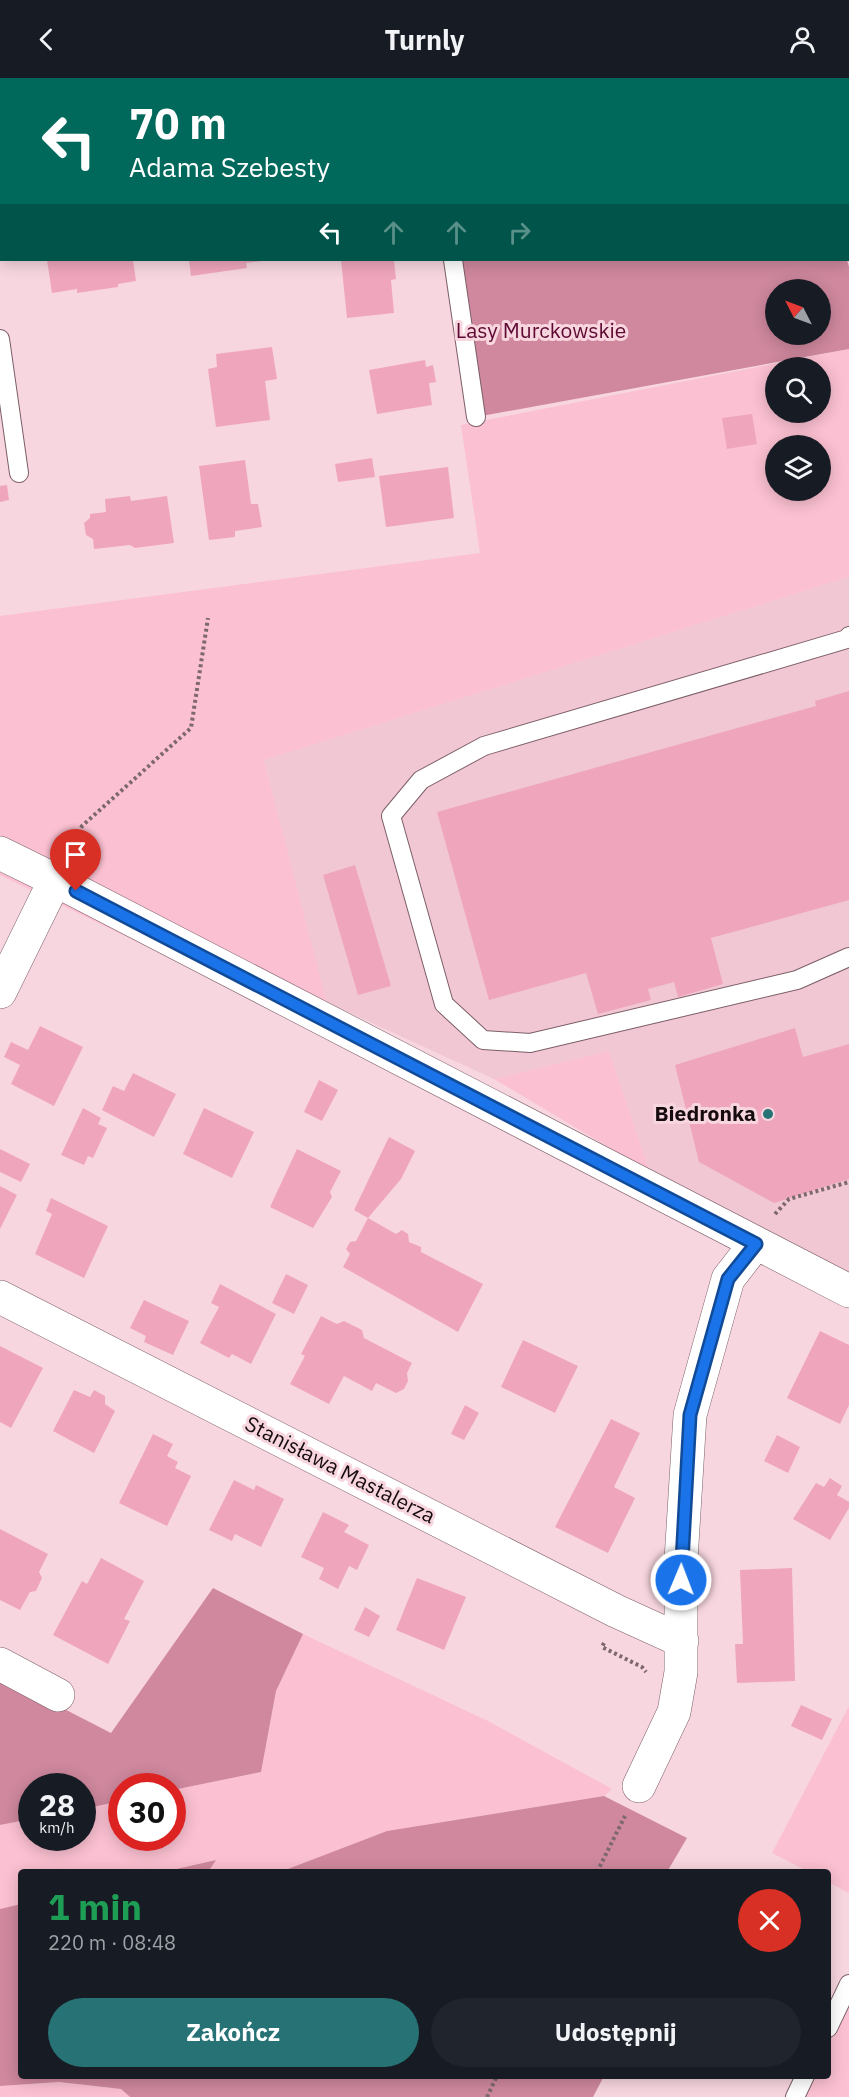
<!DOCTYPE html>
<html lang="pl">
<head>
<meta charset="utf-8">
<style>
	:root { --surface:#171b24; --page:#20242c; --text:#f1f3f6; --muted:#9ea1a6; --accent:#277274 }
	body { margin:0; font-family:"IBM Plex Sans",sans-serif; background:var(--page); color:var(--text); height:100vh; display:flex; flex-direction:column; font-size:22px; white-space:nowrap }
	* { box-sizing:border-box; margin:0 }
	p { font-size:20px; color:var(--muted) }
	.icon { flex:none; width:33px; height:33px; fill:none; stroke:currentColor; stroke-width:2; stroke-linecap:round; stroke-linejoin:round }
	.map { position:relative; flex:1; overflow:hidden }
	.panel { position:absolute; left:18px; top:1791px; width:813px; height:210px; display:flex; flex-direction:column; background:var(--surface); border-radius:6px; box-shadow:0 3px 15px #0003 }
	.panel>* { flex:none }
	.guide { position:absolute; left:0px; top:0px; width:849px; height:183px; box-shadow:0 3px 15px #0003; background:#00695c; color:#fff; overflow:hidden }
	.needle { width:39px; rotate:312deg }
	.fabs { position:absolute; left:765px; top:201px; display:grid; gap:12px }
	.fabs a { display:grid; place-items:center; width:66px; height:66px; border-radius:50%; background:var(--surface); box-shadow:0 3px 15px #0003; font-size:30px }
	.speed { position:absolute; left:18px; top:1695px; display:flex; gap:12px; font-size:30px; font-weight:700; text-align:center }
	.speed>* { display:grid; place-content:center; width:78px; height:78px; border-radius:50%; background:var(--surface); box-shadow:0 3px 15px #0003; line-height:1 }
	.speed small { font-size:15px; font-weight:400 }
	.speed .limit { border:9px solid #d22; background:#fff; color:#111 }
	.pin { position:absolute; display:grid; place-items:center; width:51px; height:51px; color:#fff; margin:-62px -26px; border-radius:50% 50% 50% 0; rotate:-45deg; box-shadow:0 0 6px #0007 }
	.pin .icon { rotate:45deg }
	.me { position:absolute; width:66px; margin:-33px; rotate:1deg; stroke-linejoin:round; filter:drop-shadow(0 0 4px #0008) }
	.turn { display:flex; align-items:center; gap:21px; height:126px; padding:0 30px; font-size:27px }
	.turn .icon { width:78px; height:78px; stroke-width:2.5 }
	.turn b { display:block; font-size:42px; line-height:51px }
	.lanes { display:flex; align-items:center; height:57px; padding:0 30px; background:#0003; justify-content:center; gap:30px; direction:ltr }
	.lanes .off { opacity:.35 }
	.round { display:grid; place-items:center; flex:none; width:63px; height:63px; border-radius:32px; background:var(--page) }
	.overview { display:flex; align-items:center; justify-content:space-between; height:102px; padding:0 30px }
	h1 { font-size:36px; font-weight:700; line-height:45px; color:#1e9e55 }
	.button { display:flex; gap:12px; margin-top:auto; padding:12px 30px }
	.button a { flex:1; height:69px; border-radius:36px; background:var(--accent); color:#fff; font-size:24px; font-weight:700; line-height:69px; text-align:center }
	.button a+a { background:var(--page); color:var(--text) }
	header { display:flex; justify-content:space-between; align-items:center; height:78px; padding:0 30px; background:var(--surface); font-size:27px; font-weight:700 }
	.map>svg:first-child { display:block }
	.built { fill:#f1c7d3 }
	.green { fill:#fbc0d1; fill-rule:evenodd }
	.forest { fill:#cf889e; fill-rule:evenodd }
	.building { fill:#efa6bc }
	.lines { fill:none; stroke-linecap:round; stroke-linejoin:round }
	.lane-casing { stroke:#7c5f68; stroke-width:20 }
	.street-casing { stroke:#7c5f68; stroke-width:34 }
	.secondary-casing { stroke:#7c5f68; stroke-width:34 }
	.path { stroke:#7d686e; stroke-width:4; stroke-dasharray:3 3; stroke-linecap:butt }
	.lane { stroke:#fff; stroke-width:18 }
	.street { stroke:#fff; stroke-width:33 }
	.secondary { stroke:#fff; stroke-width:33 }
	.route-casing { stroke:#114b97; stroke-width:15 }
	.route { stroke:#1a73e8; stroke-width:10 }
	.poi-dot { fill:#277274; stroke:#f8d6df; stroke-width:2 }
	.labels { text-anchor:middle; stroke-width:6; stroke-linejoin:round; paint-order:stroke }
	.park-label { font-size:21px; fill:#5e0931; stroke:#f8d6df }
	.poi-label { font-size:21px; font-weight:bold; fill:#160c0f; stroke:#f8d6df; text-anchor:end }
	.street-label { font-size:21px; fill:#160c0f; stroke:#f8d6df }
</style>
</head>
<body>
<header><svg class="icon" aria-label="back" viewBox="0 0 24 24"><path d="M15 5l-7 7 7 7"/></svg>Turnly<svg class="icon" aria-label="person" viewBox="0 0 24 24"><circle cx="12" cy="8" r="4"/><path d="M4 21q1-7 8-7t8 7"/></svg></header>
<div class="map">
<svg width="849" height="2019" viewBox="0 0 849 2019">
	<rect width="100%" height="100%" fill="#f8d6df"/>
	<path class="built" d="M849,499v696l-199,-101 -41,-121 -115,28 -168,-77 -62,-242z"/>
	<path class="green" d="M849,271v228l-585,183 72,279 -336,-164v-259l480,-63 -19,-128zM776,290h44v44h-44zM776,368h44v44h-44z
		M609,973l41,121 -156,-93z
		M303,1556l185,87 124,68 -8,7 -217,35 -107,41h-72l7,-12 -52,12h-142v32l-21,5v-84l31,-6 1,19h50l1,-29 38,-8 1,37h50l1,-48 88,-18 15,-81z
		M849,1628v187l-21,-11v-10h-19l-37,-19z
		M849,1906v113h-53l9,-21h23v-48z
		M59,2004l62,7 9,8h-130v-11z"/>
	<path class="forest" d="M0,0h258l-256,2v41l-2,1z
		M429,0h359v1l-359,1z
		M453,182h394l2,7v82l-373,68zM776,212h44v44h-44z
		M213,1510l90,46 -27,57 -15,81 -88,18 -1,-4h-50l-1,15 -38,8 -1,-23h-50l-1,33 -31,6v-149l111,57z
		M604,1718l83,42 -20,34h-387l107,-41z
		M216,1782l-8,12h-45z
		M21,1826v172h583l-11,21h-463l-9,-8 -62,-7 -59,4v-177z"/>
	<path class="building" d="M47,182h86l3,21 -18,3v3l-41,6v-4l-25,4z
		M189,182h74v1l-17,2 1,5 -56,8z
		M341,182h53l2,19 -5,1 3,33 -47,5z
		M272,269l5,32 -12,2 5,39 -54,7 -8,-58 9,-2 -1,-13z
		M425,282l1,7 7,-2 3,17 -7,1 3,22 -55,9 -8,-44z
		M752,336l5,30 -30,5 -5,-31z
		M372,380l3,19 -37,5 -3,-18z
		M245,382l6,44h7l4,23 -27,4v6l-26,3 -10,-74z
		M448,389l6,51 -68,9 -7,-51z
		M7,407l2,15 -9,2v-16z
		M130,418l1,5 36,-5 7,47 -39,5 -5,-3 -36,4 -1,-10 -7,-4 -2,-12 6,-5v-4l16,-2 -1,-13z
		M849,613v209l-138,38 12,46 -45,13 -4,-15 -26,7 3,11 -53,14 -12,-41 -97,27 -52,-188 379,-106 -1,-5z
		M355,787l36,121 -33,9 -35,-120z
		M40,948l43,21 -29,59 -43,-22 9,-19 -16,-8 7,-15 17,8z
		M795,950l8,29 46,-13v135l-75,24 -75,-41 -24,-97z
		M133,995l43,21 -22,43 -52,-27 11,-24 11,5z
		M319,1002l19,10 -16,31 -18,-9z
		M83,1030l18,10 -3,6 9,4 -14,30 -5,-2 -4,9 -23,-10z
		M204,1030l50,24 -22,46 -49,-24z
		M389,1059l26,14 -14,28 -33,39 28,16 6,-4 6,4 1,8 12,5v5l62,32 -25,48 -115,-65 7,-13 -4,-5 4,-7 6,-1 12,-23 -14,-8z
		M0,1071l30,15 -9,18 -21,-10z
		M297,1071l44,22 -11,21 2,5 -19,31 -43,-21z
		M0,1108l17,9 -17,34z
		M51,1120l57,28 -24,52 -49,-24 17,-40 -6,-3z
		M286,1196l22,11 -14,29 -22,-11z
		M220,1206l56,30 -25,50 -19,-10 -3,4 -29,-15 19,-36 -8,-4z
		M144,1222l45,21 -16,34 -29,-13 2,-6 -16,-8z
		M321,1238l16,8 7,-3 18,9 2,8 48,25 -5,10 1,8 -4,8 -8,4 -20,-10 -4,8 -28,-15 -15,28 -39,-20 15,-28 -4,-2z
		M820,1253l29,14v60l-9,19 -53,-26z
		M523,1262l55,26 -23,47 -54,-26z
		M0,1268l43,22 -32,60 -11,-6z
		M74,1312l16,7 4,-7 11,6v8l10,7 -21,42 -41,-22z
		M465,1327l14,8 -15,27 -13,-6z
		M611,1341l29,14 -26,54 21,11 -27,55 -53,-26z
		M153,1356l20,10 -6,12 11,6 -3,6 16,8 -24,50 -48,-23z
		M777,1357l23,12 -12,26 -24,-12z
		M830,1400l12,8 -5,9 12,7v6l-19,32 -37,-21 23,-36 8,4z
		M234,1402l20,10 2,-5 28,14 -23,48 -26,-13 -3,7 -23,-11z
		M323,1434l26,13 -5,7 25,13 -12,25 -8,-4 -11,23 -19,-10 5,-11 -23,-11z
		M0,1451l48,25 -9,18 3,6 -6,13 -6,1 -10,18 -20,-10z
		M101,1480l43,23 -20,38 6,2 -22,43 -55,-29 29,-54 5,3z
		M792,1490l3,113 -58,2 -2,-39h8l-3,-74z
		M417,1500l49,19 -22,53 -48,-20z
		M365,1529l15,9 -11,21 -15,-7z
		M801,1627l31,14 -10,21 -31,-14z"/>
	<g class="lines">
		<defs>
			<path id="lane" d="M429,0v2
				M484,0v2
				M698,0v2
				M286,2l7,-2
				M0,62h2
				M453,182l23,157
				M0,261l19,134
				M849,558l-2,3 -363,107 -63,34 -30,36 53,188 39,36 47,3 267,-63 52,-23
				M828,1950l21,-44
				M795,2019l10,-21"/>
			<path id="street" d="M0,775l55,27 794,411
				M0,914l55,-112
				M0,1219l616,314 66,30
				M0,1586l58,31
				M639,1708l35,-74 7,-40v-112l9,-145 38,-136 28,-36"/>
			<path id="secondary" d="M818,0v2
				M848,93l1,4"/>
		</defs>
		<use href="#lane" class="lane-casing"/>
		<use href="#street" class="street-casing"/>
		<use href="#secondary" class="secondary-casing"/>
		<path class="path" d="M70,771l12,-23 109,-98 17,-110
			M775,1136l14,-15 60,-17
			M604,1565l-2,4 40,20 4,5
			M597,1794l28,-56
			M487,2019l10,-21"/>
		<use href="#lane" class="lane"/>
		<use href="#street" class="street"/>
		<use href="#secondary" class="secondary"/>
	</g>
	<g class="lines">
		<defs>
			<path id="route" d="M76,813l680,353 -28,35 -38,136 -9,165"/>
		</defs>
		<use href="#route" class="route-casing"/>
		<use href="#route" class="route"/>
	</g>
	<circle class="poi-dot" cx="768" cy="1036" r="6"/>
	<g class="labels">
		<g class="park-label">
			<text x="541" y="260">Lasy Murckowskie</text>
		</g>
		<g class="poi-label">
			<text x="756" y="1043">Biedronka</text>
		</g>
		<g class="street-label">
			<text transform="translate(340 1392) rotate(27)" y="7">Stanisława Mastalerza</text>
		</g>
	</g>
</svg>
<div class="fabs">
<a><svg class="needle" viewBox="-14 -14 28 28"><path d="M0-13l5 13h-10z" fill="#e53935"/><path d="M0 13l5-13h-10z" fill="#9ea1a6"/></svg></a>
<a><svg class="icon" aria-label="search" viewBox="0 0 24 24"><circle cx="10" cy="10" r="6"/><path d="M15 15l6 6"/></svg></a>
<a><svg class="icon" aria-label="layers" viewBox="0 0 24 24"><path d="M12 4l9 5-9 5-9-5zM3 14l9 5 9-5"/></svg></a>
</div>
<div class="speed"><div>28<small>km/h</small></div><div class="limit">30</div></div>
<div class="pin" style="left:76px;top:813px;background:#d93025"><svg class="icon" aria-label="arrive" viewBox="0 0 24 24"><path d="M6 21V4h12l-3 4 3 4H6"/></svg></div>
<svg class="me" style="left:681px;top:1502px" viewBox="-20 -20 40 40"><circle r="17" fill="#1a73e8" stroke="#fff" stroke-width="3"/><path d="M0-11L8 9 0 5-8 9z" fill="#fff"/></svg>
<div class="guide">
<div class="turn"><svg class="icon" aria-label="left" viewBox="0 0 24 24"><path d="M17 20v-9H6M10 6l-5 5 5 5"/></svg><div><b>70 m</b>Adama Szebesty</div></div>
<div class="lanes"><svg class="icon" aria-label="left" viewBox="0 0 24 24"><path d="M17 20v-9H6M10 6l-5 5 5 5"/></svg><svg class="icon off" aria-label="ahead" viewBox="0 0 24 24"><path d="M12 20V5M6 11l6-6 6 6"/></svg><svg class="icon off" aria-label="ahead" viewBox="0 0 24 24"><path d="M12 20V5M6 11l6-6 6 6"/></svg><svg class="icon off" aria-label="right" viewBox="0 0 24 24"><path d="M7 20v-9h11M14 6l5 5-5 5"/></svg></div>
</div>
<section class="panel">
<div class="overview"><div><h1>1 min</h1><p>220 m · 08:48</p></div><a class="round" style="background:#d93025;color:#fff"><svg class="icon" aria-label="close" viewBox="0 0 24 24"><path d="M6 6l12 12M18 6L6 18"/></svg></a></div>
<div class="button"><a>Zakończ</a><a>Udostępnij</a></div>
</section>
</div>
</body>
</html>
